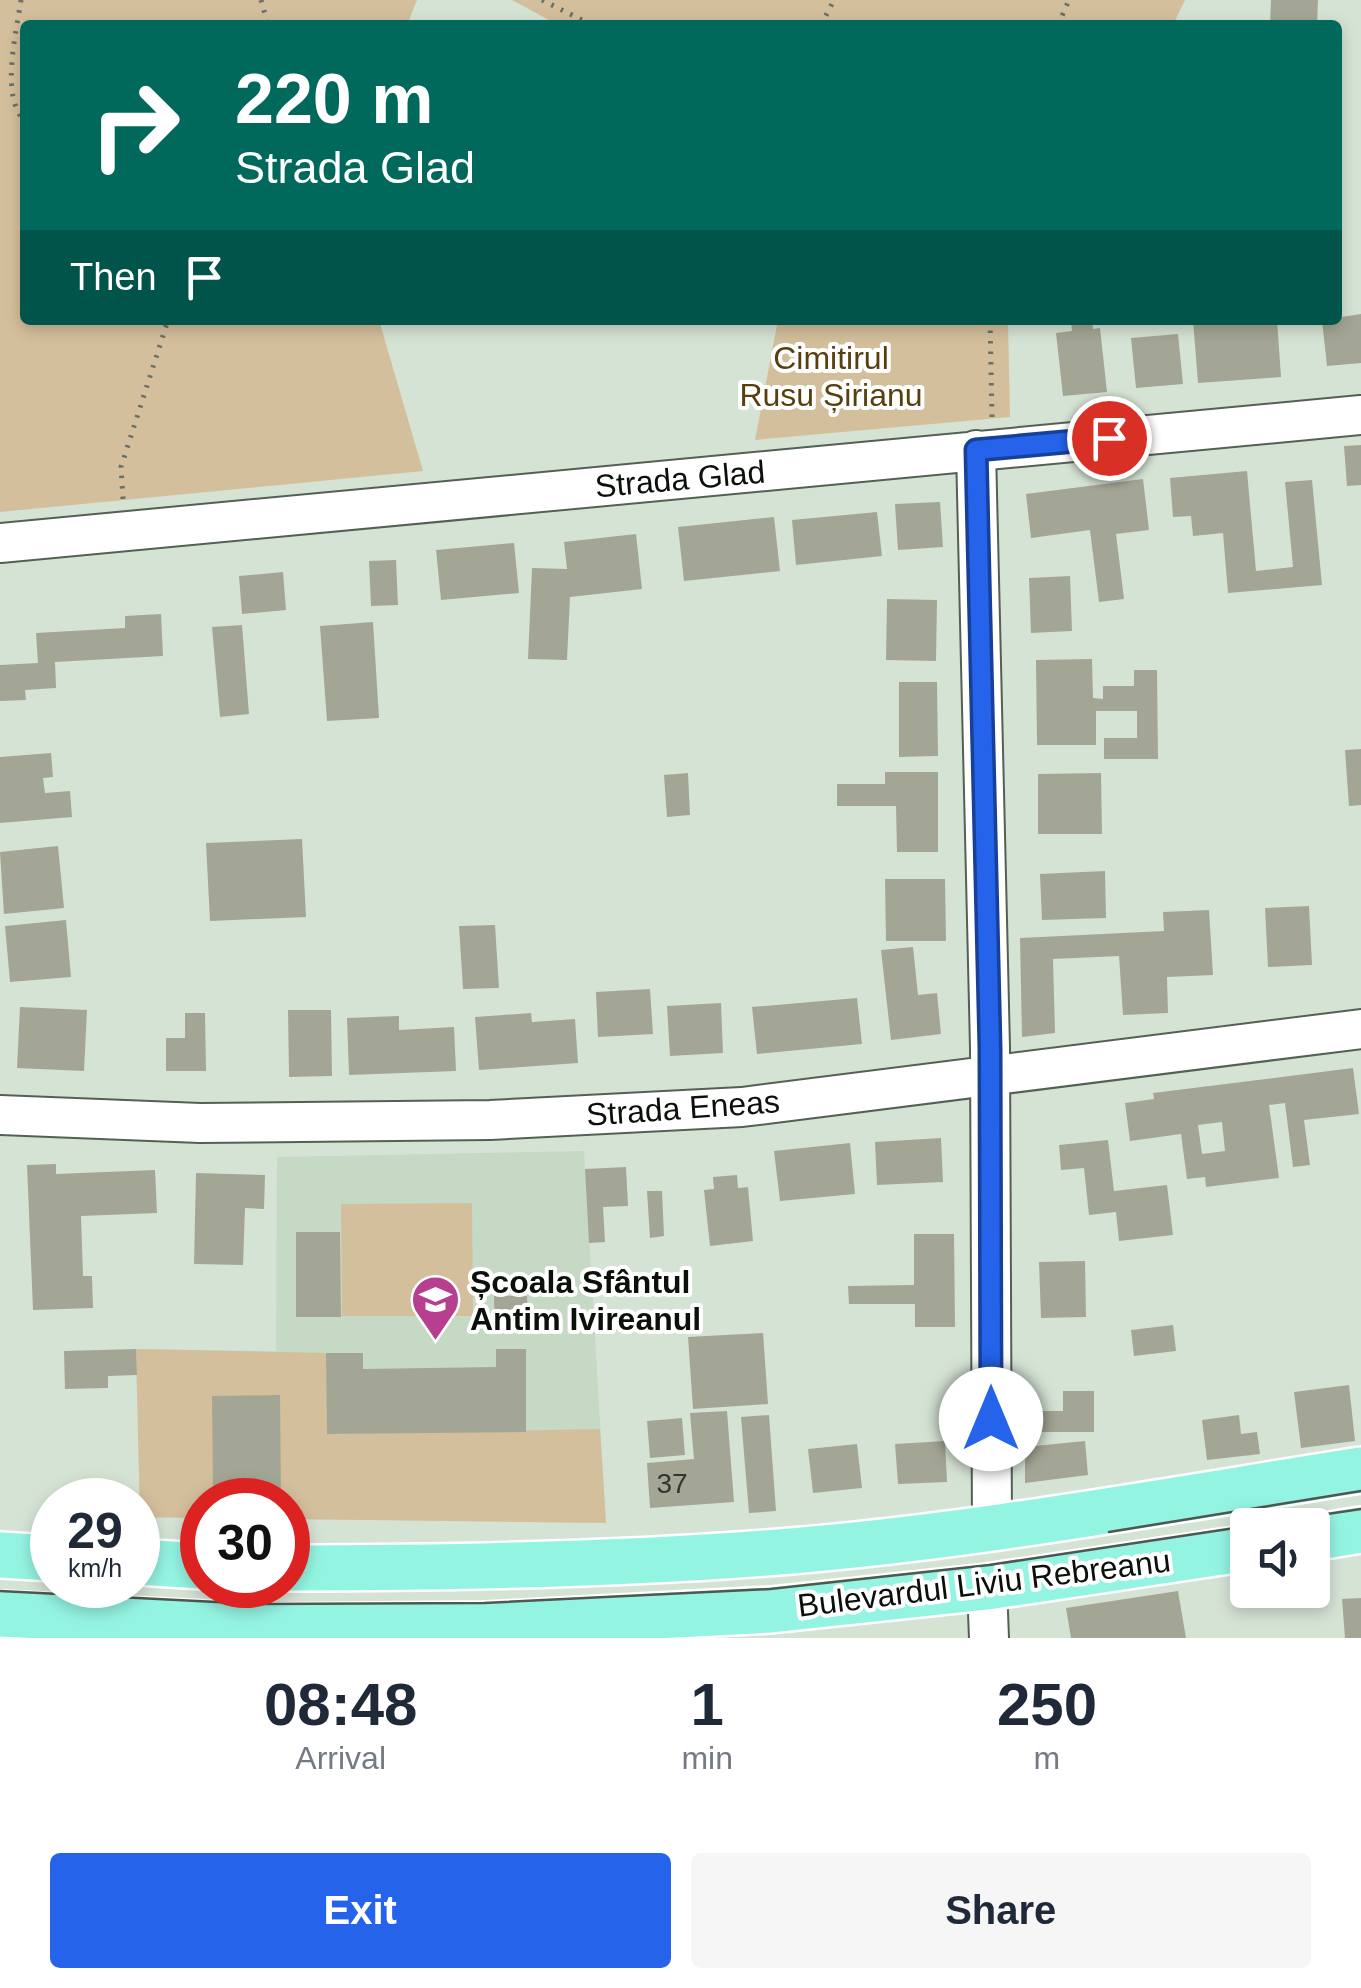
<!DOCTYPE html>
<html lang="en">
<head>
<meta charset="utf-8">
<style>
	:root { --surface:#fff; --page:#f6f6f7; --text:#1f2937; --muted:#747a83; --accent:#2563eb }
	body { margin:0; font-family:Arial,sans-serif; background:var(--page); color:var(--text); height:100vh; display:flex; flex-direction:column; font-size:38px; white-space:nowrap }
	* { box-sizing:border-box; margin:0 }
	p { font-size:32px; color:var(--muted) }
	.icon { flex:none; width:55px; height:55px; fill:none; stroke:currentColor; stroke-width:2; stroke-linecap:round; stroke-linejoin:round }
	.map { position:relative; height:1638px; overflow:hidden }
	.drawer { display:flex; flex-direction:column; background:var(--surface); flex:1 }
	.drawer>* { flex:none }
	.guide { position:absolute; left:20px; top:20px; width:1322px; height:305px; border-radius:10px; box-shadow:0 5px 15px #0003; background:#00695c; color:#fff; overflow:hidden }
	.tools { position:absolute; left:1230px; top:1508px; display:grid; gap:20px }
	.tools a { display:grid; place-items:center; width:100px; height:100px; border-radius:10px; background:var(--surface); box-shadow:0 5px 15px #0003; font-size:50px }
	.speed { position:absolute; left:30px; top:1478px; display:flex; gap:20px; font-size:50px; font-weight:700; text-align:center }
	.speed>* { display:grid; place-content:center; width:130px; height:130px; border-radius:50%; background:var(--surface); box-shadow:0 5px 15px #0003; line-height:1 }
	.speed small { font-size:25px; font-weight:400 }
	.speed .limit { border:15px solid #d22; background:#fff; color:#111 }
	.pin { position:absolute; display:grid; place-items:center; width:85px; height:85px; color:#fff; margin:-42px; border:5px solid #fff; border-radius:50%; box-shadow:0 2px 10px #0007 }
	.me { position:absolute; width:110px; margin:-55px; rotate:0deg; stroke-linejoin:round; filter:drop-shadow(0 0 8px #0008) }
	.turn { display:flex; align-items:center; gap:35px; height:210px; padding:0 50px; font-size:45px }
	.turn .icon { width:130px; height:130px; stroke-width:2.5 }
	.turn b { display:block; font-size:70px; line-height:85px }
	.then { display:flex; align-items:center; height:95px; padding:0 50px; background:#0003; gap:20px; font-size:38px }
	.eta { display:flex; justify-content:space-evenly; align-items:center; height:170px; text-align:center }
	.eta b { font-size:60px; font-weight:700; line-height:70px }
	.cta { display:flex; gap:20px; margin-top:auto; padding:20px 50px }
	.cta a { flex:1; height:115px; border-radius:10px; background:var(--accent); color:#fff; font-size:40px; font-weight:700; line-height:115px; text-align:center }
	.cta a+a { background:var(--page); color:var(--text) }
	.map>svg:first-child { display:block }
	.built { fill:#c6d9c5 }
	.green { fill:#d4bf9c }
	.building { fill:#a4a695; fill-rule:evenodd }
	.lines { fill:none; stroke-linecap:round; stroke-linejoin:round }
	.minor-casing { stroke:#546054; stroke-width:42 }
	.major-casing { stroke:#fff; stroke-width:50 }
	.path { stroke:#687168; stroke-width:5; stroke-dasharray:2.5 8; stroke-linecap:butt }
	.minor { stroke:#fff; stroke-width:38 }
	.major { stroke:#94f4e2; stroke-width:45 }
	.tram { stroke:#4f574f; stroke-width:2.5 }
	.route-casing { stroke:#184099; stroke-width:25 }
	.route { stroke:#2563eb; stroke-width:18 }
	.labels { text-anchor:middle; stroke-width:8; stroke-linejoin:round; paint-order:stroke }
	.number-label { font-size:28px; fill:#31362e }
	.park-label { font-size:32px; fill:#583f0e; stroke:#fff }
	.street-label { font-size:32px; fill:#0b100b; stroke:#fff }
	.poi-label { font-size:32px; font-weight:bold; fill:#0b100b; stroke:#fff; text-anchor:start }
</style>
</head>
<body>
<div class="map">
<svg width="1361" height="1638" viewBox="0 0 1361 1638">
	<rect width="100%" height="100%" fill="#d5e3d5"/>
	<path class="built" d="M584,1151l22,372 -318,-4v-19h-86v18l-62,-1 -4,-168 140,2 1,-194z"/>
	<path class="green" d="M0,0h417l-10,25h-382v295h354l44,151 -423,41z
		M512,0h673l-12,25h-615z
		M778,320h230l2,97 -255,23z
		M472,1203l1,113h-131l-1,-112z
		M136,1349l190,4 2,81 272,-5 6,94 -318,-4v-19h-86v18l-62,-1z"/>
	<path class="building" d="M1271,0h47l-1,25h-47z
		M1361,314v49l-34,3 -5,-46z
		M1071,320h21l1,9 7,-1 7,64 -44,4 -7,-63 16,-2z
		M1193,320h84l4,57 -83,6z
		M1178,334l5,50 -47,4 -5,-50z
		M1361,445v40l-14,1 -3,-40z
		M1247,471l9,100 37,-4 -8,-85 27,-2 10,105 -94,8 -5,-60 -30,3 -2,-20 -18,1 -3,-39z
		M1143,479l6,51 -33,4 8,65 -25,3 -9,-72 -59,8 -5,-44z
		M940,502l3,45 -45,3 -3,-46z
		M877,512l5,44 -86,9 -4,-45z
		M774,517l6,54 -96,10 -6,-54z
		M636,534l6,55 -72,8 -3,63 -39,-1 4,-91 35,1 -3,-27z
		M514,543l5,50 -78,7 -5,-50z
		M396,560l2,45 -27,1 -2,-45z
		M283,572l3,38 -44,4 -3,-38z
		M1070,576l2,55 -41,2 -2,-55z
		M887,599l50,1 -1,61 -50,-1z
		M161,614l2,42 -108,6 1,26 -31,2 1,10 -26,1v-36l38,-2 -2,-30 89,-5v-12z
		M373,622l6,96 -52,3 -7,-95z
		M242,625l7,89 -29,3 -8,-90z
		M1092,659l1,39 10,1v-13h31v-16h23l1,89h-54v-21h33v-27h-41v34h-59l-1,-85z
		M899,682h38l1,74 -39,1z
		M1361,749v56l-12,1 -4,-56z
		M51,753l2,24 -10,1 2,15 25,-2 2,26 -72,6v-66z
		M885,772h53v80h-41l-1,-46h-59v-22h48z
		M688,773l2,42 -23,2 -3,-42z
		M1101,773l1,61h-64v-60z
		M302,839l4,78 -96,4 -4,-78z
		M58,846l6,62 -60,6 -4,-62z
		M1105,871l1,47 -64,2 -2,-46z
		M885,879h60l1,62h-60z
		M1309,906l3,59 -44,2 -3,-59z
		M1209,910l4,65 -46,2 1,36 -45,2 -4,-59 -66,3 2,74 -33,4 -2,-99 144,-7 -1,-19z
		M66,920l5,57 -61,5 -5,-56z
		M495,925l4,63 -36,1 -4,-63z
		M913,947l5,48 19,-2 4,41 -50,6 -10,-90z
		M650,989l3,45 -55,3 -2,-45z
		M857,998l5,46 -105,10 -5,-47z
		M721,1003l2,50 -53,3 -3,-50z
		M20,1007l67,3 -3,61 -67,-3z
		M288,1010h43l1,66 -43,1z
		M185,1013h20l1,58h-40v-33h19z
		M531,1013l1,9 43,-3 3,44 -99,7 -4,-53z
		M399,1016v14l55,-3 2,44 -107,4 -2,-57z
		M1353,1068l6,46 -55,6 6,45 -17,2 -8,-64 -16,2 10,73 -73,9 -1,-10 -18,2 -6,-45 -51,7 -5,-38 29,-4 -1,-6zM1222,1122l3,29 -23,3 -4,-29z
		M941,1138l2,44 -66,3 -2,-43z
		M1108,1140l6,51 53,-6 6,50 -54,6 -3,-29 -27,3 -5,-47 -23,2 -2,-25z
		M850,1143l5,51 -75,7 -6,-50z
		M56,1164v10l99,-4 2,43 -76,3 2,60h9l1,32 -60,2 -6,-145z
		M626,1167l2,39 -25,1 2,35 -16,1 -4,-74z
		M196,1173l69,2 -1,34 -19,-1 -2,57 -49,-1z
		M737,1175l1,13 10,-1 5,54 -43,5 -6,-56 10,-1 -1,-12z
		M647,1191h15l2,45 -14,2z
		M296,1232h44l1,85h-45z
		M914,1234h40l1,93h-40v-23h-66l-1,-18 66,-1z
		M1085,1261l1,56 -45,1 -2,-56z
		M494,1296h33l1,35h-33z
		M1173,1325l3,26 -42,5 -3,-26z
		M763,1333l5,71 -75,5 -5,-72z
		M136,1349l1,26 -29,1v12l-43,1 -1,-38z
		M496,1349h30v83l-199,2 -1,-81h37v16l133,-2z
		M1349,1385l6,56 -54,7 -7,-56z
		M1063,1391h31v41h-69v-21h38z
		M280,1395l1,105h-68l-1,-104z
		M727,1411l7,91 -84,6 -3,-45 47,-4 -4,-46z
		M769,1415l7,96 -27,2 -8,-96z
		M1239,1415l2,19 16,-2 3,22 -53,6 -5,-40z
		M682,1418l3,37 -35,3 -3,-37z
		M945,1441l2,41 -49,2 -3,-40z
		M1085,1441l3,34 -63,8v-36z
		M857,1444l5,44 -49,5 -5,-44z
		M1178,1591l8,47h-115l-5,-30z
		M1361,1598v40h-16l-3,-39z"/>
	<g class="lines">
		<defs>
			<path id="minor" d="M976,450l14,598 2,479
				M0,543l1361,-128
				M0,1115l200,8 290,-3 252,-13 619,-78
				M987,1587l2,51"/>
			<path id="major" d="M1312,1538l49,-8
				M0,1555l52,3
				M138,1562l64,4
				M288,1568c159,0 319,-3 478,-15 199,-15 398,-52 595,-83
				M0,1614l272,13 213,-2 286,-15 216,-23 261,-39"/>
		</defs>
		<use href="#minor" class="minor-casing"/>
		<use href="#major" class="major-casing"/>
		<path class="path" d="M21,0c-5,34 -21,98 4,121
			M261,0l7,25
			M542,0l50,25
			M821,25l13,-25
			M1058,25l11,-25
			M990,320l2,97
			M123,499l-2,-32 47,-147"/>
		<use href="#minor" class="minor"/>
		<use href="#major" class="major"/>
		<path class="tram" d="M1253,1525l108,-16
			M1109,1532l252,-41
			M0,1591l257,13 227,-1 286,-14 219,-24 259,-39"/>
	</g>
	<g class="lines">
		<defs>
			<path id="route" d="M991,1419l-1,-371 -14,-598 133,-12"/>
		</defs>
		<use href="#route" class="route-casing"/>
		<use href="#route" class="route"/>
	</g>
	<defs>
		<symbol id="school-pin" viewBox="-11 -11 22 30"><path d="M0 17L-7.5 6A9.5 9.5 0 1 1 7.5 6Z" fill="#b83e8f" stroke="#fff"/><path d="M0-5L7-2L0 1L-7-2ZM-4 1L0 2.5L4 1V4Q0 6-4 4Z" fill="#fff"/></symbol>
	</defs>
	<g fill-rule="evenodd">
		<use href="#school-pin" x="408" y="1272" width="55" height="75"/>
	</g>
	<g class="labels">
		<g class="number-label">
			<text x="672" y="1493">37</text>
		</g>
		<g class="park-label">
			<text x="831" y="369">Cimitirul<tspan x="831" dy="37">Rusu Șirianu</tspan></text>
		</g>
		<g class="street-label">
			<text transform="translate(680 479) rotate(-5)" y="11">Strada Glad</text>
			<text transform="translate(683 1108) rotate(-4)" y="11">Strada Eneas</text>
			<text transform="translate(984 1583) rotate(-7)" y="11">Bulevardul Liviu Rebreanu</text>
		</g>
		<g class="poi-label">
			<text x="470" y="1293">Școala Sfântul<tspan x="470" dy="37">Antim Ivireanul</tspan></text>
		</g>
	</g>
</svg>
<div class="tools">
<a><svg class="icon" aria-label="sound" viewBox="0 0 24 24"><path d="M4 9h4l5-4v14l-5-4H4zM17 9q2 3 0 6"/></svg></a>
</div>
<div class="speed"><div>29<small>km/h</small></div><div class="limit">30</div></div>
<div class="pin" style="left:1109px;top:438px;background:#d93025"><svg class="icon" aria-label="arrive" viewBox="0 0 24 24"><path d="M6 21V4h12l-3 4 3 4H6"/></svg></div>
<svg class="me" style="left:991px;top:1419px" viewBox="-20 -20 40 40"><circle r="19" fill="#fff"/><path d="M0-13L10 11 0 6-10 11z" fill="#2563eb"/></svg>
<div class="guide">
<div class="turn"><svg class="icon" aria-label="right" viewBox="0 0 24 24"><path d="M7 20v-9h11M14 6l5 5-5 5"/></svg><div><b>220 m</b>Strada Glad</div></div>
<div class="then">Then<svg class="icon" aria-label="arrive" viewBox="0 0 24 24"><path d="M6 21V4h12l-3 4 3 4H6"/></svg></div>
</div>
</div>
<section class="drawer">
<div class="eta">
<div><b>08:48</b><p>Arrival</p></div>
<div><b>1</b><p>min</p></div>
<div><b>250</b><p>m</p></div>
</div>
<div class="cta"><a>Exit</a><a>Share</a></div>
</section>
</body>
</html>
